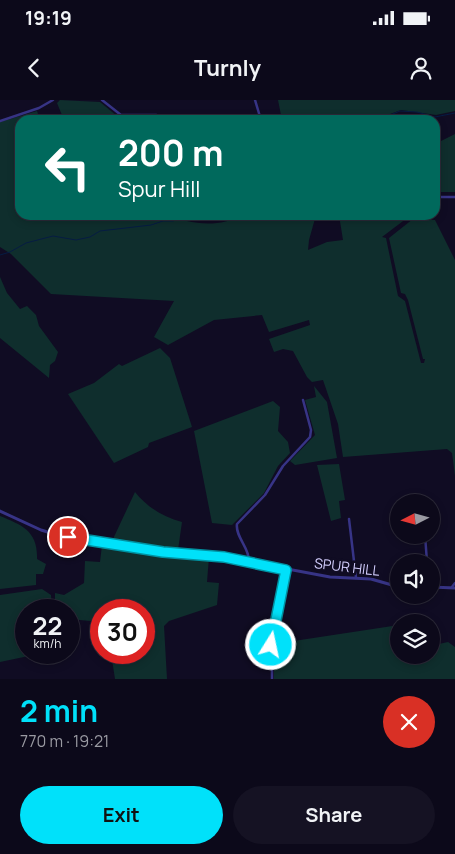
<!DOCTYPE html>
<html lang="en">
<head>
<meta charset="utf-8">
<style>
	:root { --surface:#0c091a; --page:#151223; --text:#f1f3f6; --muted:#9a9aa2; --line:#2c2a39; --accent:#00e1fa }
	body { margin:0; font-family:Manrope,sans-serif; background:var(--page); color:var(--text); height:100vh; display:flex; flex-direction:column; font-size:19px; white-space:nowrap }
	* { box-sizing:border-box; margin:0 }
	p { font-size:16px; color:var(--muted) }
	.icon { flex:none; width:28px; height:28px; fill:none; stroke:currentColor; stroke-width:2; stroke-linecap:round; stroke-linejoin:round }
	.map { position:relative; height:579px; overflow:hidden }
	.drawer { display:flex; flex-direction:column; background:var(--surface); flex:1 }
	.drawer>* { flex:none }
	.top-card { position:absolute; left:15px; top:15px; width:425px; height:105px; border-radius:15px; box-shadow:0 2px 8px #0003,0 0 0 1px var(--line); background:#00695c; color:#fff; overflow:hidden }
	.needle { width:32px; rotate:264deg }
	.fabs { position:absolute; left:390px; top:394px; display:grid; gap:10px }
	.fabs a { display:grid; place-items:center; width:50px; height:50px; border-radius:50%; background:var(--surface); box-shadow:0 2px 8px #0003,0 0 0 1px var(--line); font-size:25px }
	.speed { position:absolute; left:15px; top:499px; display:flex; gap:10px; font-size:25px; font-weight:700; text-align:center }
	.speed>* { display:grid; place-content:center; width:65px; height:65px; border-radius:50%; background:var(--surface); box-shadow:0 2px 8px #0003,0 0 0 1px var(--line); line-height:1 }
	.speed small { font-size:12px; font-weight:400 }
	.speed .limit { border:8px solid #d22; background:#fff; color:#111 }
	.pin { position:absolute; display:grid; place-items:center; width:42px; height:42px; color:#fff; margin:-21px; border:2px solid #fff; border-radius:50%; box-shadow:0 1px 5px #0007 }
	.me { position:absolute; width:55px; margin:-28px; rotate:10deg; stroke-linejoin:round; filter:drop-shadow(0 0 4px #0008) }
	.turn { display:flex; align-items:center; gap:18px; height:105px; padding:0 20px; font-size:22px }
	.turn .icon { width:65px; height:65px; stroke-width:2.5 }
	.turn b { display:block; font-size:35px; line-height:42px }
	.round { display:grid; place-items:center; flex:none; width:52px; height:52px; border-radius:26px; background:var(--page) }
	.overview { display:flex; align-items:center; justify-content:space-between; height:85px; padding:0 20px }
	h1 { font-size:30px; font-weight:700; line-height:38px; color:var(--accent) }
	.action { display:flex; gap:10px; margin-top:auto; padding:10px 20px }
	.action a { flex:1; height:58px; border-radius:30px; background:var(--accent); color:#111; font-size:20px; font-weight:700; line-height:58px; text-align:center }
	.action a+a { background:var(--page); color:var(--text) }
	.status { display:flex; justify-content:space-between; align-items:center; height:35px; padding:0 25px; background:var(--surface); direction:ltr }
	.status svg { height:14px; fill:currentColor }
	header { display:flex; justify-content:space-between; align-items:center; height:65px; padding:0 20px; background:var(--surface); font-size:22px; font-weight:700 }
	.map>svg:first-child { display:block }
	.green { fill:#0f2e2d }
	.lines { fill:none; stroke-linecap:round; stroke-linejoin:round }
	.stream { stroke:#061c43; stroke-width:1 }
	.minor { stroke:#373486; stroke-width:2.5 }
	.tertiary { stroke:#373486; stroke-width:3 }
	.route-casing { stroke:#0092a2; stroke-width:12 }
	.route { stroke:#00e1fa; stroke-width:9 }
	.labels { text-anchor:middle; stroke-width:5; stroke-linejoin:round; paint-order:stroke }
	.street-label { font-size:14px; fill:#d4cfff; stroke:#100c23 }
</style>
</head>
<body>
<div class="status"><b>19:19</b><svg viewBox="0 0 49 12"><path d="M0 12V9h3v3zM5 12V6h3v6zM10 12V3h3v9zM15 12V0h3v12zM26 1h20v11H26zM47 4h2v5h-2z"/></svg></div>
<header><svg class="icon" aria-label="back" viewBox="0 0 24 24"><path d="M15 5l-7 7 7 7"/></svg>Turnly<svg class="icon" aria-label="person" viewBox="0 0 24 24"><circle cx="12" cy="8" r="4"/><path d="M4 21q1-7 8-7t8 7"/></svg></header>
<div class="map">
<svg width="455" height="579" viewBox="0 0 455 579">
	<rect width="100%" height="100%" fill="#100c23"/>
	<path class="green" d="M60,0l40,2 17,14 11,3 27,-3 14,4h-105l-7,-17z
		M278,0h177v11l-19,4 -35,-5 -19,7h-23l-10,3h-67z
		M37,11l3,9h-20v17l-5,3 5,16v59h209l-20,6h-22c16,4 40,4 53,-6h76l-7,25 -1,10 19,-8 16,-2 -4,-25h72l-29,22 4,1 12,58 7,5 16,62h3l1,-4h-2l-15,-59 -3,-6 -4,-1 -12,-55 29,-23h4l1,4 12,1 20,40v216l-3,-23 -5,-4 -104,8 -5,-33 -15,-44 -11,2 -5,-5 -14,-26 -10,-2 -9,3 -5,-13 41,-14 -1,-5 -40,12 -7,-17 -48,5 -46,25 -14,-8 20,-36 -123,-7 -40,-40 -11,-7v-125z
		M455,34v58h-20v-48z
		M0,177l7,16 13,16 7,-3 9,9 3,11 19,26 -3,9 -5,4 -1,13 -49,-40z
		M160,248l10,10 22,69 -43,16 -1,4 -34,16 -46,-69 26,-11 25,-19 3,2z
		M314,286l13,16 10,56 -42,7 -5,-4 25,-26 -10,-35 11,-3z
		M273,301l7,6 -2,24 10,11 2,11 -12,13 -14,27 -32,32 -20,-2 -18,-92z
		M339,364l6,36 -6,1 2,17 -10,3 -14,-56z
		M135,392c12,15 28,25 47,30l-4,28 -65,-11z
		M0,416c22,9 38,15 37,43l9,5 -3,10h-7v11l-36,4z
		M102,445l107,12 -2,25 12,1 -2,22 -48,16 -5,5 3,53h-52l-4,-26 33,-1v-42h-43v12l-32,-3v-9h-14v-17l9,2 20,-12 1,-22 15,1z
		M42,489l9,6 1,15h-26v42l17,1 -43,9v-67z
		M399,525v30h32v-14l8,3 9,-2 7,5v32h-181v-35z"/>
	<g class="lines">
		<path class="stream" d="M378,20l22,-9 17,1 18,5 20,-4
			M219,115h2
			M225,115h7
			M0,155l10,-3 16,-9 27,-7 23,4 14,-3 10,-6 51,-6 12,-4h10l8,-3 14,2 20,-5"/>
		<path class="minor" d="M102,0l19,15h35l19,5
			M255,0l6,20
			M359,20h1
			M0,21l39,-13 14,-8
			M435,97h20
			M349,419l7,59
			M425,435l2,27
			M249,462c1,-14 -14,-25 -12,-38l28,-29 18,-29 27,-29 1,-7 -8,-30
			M452,487l3,-4
			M272,579v-44l14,-65"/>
		<path class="tertiary" d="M0,411l41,19 20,6 102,16 61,5 106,20 41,2 28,8
			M431,487l24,1"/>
	</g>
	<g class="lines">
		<defs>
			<path id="route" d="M68,437l95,15 61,5 62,13 -15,75"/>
		</defs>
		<use href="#route" class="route-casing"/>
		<use href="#route" class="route"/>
	</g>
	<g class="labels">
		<g class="street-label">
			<text transform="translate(347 467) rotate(7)" y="5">SPUR HILL</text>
		</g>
	</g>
</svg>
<div class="fabs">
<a><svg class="needle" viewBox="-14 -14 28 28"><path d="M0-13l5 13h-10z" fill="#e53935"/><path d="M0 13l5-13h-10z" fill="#9a9aa2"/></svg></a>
<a><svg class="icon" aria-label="sound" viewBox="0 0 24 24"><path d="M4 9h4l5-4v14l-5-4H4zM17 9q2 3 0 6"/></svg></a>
<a><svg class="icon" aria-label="layers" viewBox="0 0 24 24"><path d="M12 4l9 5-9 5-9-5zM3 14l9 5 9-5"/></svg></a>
</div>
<div class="speed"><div>22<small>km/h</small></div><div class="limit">30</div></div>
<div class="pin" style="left:68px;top:437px;background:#d93025"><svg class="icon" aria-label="arrive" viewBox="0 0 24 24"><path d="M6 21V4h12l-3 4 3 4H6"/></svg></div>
<svg class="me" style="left:271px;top:545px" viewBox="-20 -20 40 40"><circle r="17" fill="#00e1fa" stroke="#fff" stroke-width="3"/><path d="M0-11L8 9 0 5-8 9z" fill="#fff"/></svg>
<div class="top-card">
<div class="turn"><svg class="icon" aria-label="left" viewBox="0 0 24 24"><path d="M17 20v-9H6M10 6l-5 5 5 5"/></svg><div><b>200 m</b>Spur Hill</div></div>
</div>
</div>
<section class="drawer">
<div class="overview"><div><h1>2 min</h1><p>770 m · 19:21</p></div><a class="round" style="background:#d93025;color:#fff"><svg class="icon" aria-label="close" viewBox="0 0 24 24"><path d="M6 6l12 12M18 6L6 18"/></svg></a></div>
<div class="action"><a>Exit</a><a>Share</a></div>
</section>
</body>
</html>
